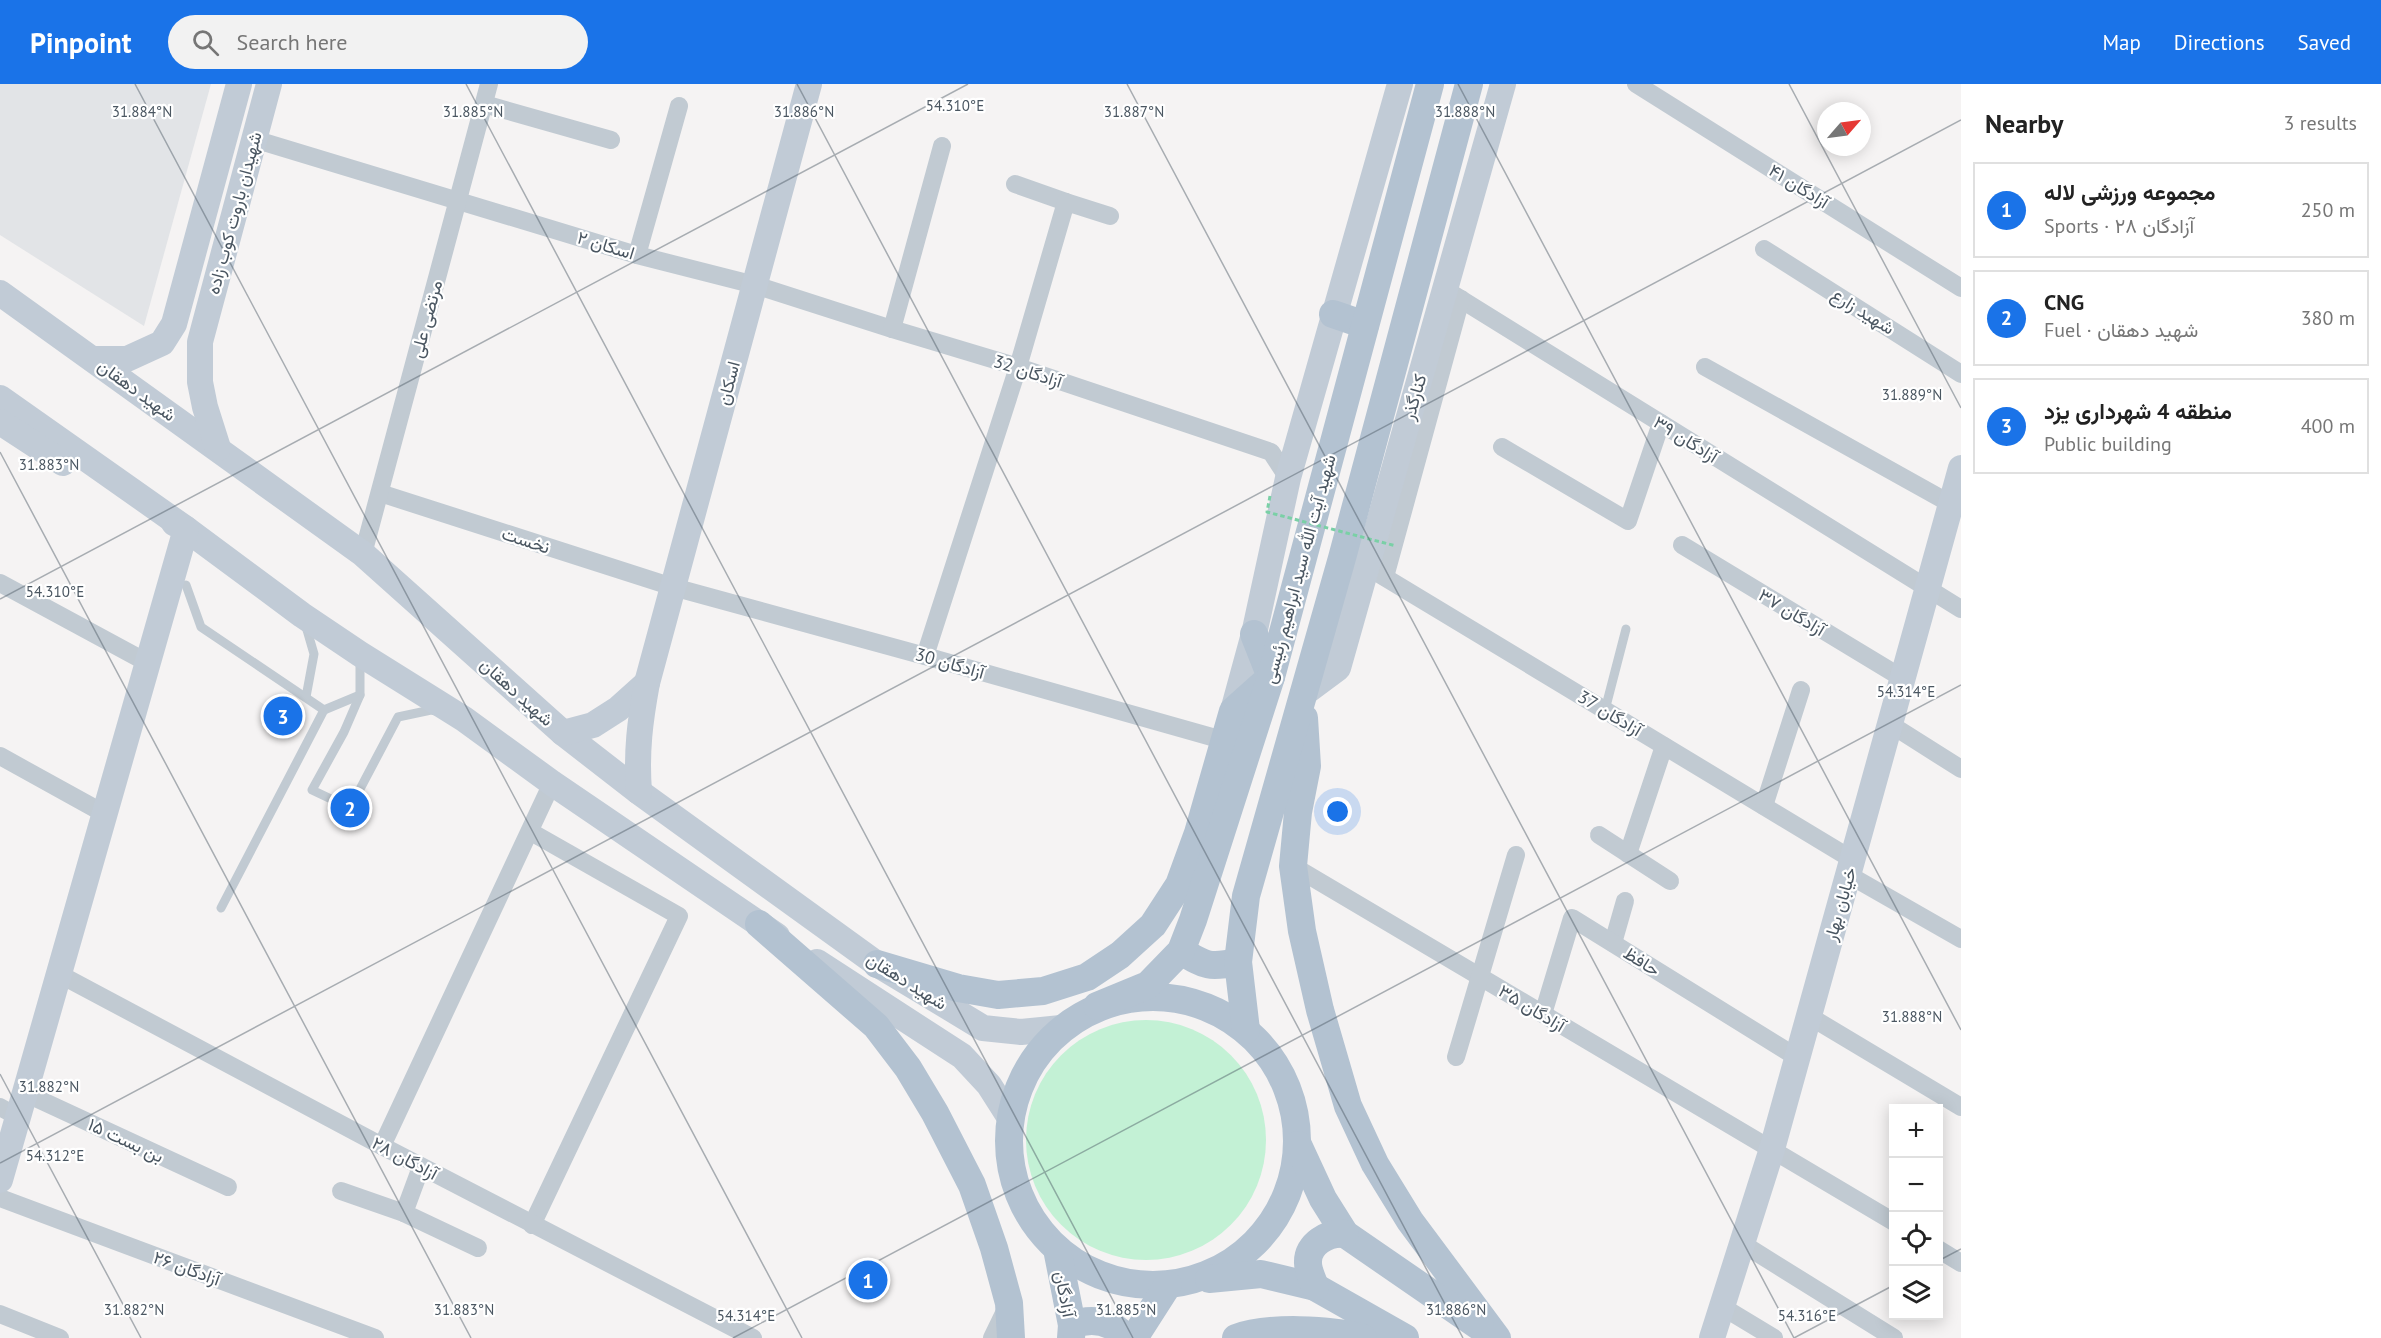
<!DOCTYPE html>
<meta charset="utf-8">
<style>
body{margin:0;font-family:"PT Sans",Vazirmatn,sans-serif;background:#f2f2f2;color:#222}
.controls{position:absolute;right:18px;bottom:18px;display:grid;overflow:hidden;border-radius:0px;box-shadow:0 3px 15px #0003}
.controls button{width:54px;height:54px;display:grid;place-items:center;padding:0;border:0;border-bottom:2px solid #e0e0e0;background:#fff;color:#222;font:30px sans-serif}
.compass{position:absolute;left:1817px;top:18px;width:54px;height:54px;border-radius:50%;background:#fff;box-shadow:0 3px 15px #0003;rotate:62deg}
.you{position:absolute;left:1338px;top:728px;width:21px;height:21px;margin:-15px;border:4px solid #fff;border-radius:50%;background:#1a73e8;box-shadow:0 0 0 9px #1a73e833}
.badge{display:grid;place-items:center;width:39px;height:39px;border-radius:50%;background:#1a73e8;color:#fff;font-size:20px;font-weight:700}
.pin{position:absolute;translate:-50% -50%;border:3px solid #fff;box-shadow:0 2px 6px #0006}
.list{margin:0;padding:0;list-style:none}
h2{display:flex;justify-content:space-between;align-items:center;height:78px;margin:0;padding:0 24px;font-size:26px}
h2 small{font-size:20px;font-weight:400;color:#767676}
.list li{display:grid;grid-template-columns:39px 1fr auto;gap:18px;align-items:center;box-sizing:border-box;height:96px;margin:0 12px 12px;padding:0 12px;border:2px solid #e0e0e0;border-radius:0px}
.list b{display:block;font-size:22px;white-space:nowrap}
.list p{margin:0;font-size:20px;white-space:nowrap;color:#767676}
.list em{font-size:20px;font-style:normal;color:#767676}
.icon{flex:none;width:33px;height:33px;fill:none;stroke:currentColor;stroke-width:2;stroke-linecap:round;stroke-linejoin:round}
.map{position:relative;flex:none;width:1961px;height:1254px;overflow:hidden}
header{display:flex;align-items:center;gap:36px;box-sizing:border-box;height:84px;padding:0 30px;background:#1a73e8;color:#fff}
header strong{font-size:28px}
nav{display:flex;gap:33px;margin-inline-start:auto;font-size:21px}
.search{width:420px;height:54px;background:#f2f2f2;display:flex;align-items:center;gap:15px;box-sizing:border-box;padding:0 21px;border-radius:33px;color:#767676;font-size:22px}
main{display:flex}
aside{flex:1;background:#fff}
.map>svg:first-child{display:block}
</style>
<header>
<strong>Pinpoint</strong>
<div class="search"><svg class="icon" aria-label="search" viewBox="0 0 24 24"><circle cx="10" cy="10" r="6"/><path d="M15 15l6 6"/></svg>Search here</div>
<nav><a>Map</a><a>Directions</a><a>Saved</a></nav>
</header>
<main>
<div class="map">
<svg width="1961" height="1254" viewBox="0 0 1961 1254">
<rect width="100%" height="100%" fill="#f5f3f3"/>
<path fill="#e2e4e7" d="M0,0H211L144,242L0,151Z"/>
<circle fill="#c3f1d5" cx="1146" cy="1056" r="120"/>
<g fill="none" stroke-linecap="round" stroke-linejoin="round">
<g stroke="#c1cad2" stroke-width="9">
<path d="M186,501L201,543L324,626L360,611"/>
<path d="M305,539L314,570L306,613"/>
<path d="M360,573V611L344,648L312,706L350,724L398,633L431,626L436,627"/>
<path d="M1605,626L1626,545"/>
<path d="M221,824L324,626"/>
</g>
<g stroke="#c1cad2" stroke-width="18">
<path d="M1636,0L1961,204"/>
<path d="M484,20L611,56"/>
<path d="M254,55L637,171L755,201L892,245L1018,283L1271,368L1288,394"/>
<path d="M1015,100L1066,118"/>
<path d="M1764,165L1961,290"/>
<path d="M637,171L679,22"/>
<path d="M1446,206L1961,525"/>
<path d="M892,245L942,62"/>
<path d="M1705,283L1951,420"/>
<path d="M1502,363L1628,437L1661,339"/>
<path d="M380,409L673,503L925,572L1226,657"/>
<path d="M1682,461L1902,594"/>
<path d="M363,470L489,0"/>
<path d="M1366,482L1853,776"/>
<path d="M1385,493L1461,215"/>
<path d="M0,499L148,579"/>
<path d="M925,572L1018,283L1066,118L1110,132"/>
<path d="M1890,640L1961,685"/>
<path d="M0,672L105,730"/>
<path d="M1764,722L1801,606"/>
<path d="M531,748L679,832L532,1141"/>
<path d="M1599,751L1670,797"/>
<path d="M1628,770L1664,662"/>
<path d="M1293,782L1894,1138"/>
<path d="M1849,791L1961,855"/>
<path d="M1613,859L1625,817"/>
<path d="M59,890L382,1062L753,1254"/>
<path d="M1543,930L1572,834L1798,974"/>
<path d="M1809,932L1961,1023"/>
<path d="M1456,973L1516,771"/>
<path d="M25,1009L228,1103"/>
<path d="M0,1023L18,1033"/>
<path d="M382,1062L552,699"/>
<path d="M421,1083L404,1129L478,1164"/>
<path d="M341,1107L404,1129"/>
<path d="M0,1114L375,1254"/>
<path d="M1743,1160L1894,1254"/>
<path d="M1938,1165L1961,1179"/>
<path d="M1721,1222L1774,1254"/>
<path d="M0,1230L60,1254"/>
<path d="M992,1254L1007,1223"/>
</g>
<g stroke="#c1cbd6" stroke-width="26">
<path d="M0,209L363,470L563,649L639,708L877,880L983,944L1021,948L1061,944"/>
<path d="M93,275H127L162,259L174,240L239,0"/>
<path d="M0,314L186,445L302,531L360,570L464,635L552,699L777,852"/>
<path d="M0,338L63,379"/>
<path d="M218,364L205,323L200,298V258L269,0"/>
<path d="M1303,610L1338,584L1503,0"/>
<path d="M1233,627L1254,550L1288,394L1400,0"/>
<path d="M563,649L593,641L618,625L647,599"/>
<path d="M639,708C636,668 640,637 647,599L809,0"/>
<path d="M817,878L962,972L989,1001L1010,1034"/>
<path d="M0,1096L186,445L174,439"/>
<path d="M1712,1254L1772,1065L1961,384"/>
</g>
<g stroke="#b3c2d1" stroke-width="28">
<path d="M1333,230L1365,241"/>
<path d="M1304,634L1307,682L1298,728L1293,782L1302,847L1320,926L1348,1022L1375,1080L1410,1137L1497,1254"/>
<path d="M759,840L876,942L908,984L935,1029L972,1101L994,1164L1009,1219L1011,1254"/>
<path d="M1181,867C1206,882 1209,884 1238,878"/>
<path d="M877,880L958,904L998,911L1043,907L1087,893L1120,871L1153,841L1179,801L1198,749L1233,627L1271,593L1254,550"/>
<circle cx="1153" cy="1057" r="144"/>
<path d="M1097,922L1148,901L1181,867L1193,836L1271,593L1430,0"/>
<path d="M1246,946L1238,878L1246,812L1342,474L1469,0"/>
<path d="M1298,1061L1323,1115L1345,1150L1480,1243"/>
<path d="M1057,1165L1072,1241L1071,1254"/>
<path d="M1209,1195L1261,1190L1315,1203L1405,1254"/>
<path d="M1315,1203C1313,1196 1308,1187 1308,1179C1307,1160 1328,1148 1345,1150"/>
<path d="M1072,1241C1092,1233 1112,1237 1126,1254"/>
<path d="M1134,1254L1168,1201"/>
<path d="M1236,1254C1266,1242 1332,1245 1363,1254"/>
</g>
<path stroke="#7ad0a6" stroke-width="3" stroke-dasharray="4.5 3" stroke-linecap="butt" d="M1270,412L1267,428L1396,462"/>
</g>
<path fill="none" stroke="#4a5661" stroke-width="1.5" stroke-opacity="0.45" d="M135,0L802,1254M466,0L1133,1254M797,0L1463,1254M1127,0L1794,1254M1458,0L1961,946M1789,0L1961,324M0,368L471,1254M0,515L968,0M0,990L141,1254M0,1079L1961,36M1938,1177L1961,1165M733,1254L1961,601M1794,1254L1894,1201"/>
<g text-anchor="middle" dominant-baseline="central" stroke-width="4.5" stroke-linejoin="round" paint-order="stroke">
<g font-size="18" fill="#4a5661" stroke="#fff">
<text transform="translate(1799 102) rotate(32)">آزادگان ۴۱</text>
<text transform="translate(234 129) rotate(-75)">شهیدان باروت کوب زاده</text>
<text transform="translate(606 161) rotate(17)">اسکان ۲</text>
<text transform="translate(1863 227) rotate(32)">شهید زارع</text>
<text transform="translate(426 235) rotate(-75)">مرتضی علی</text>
<text transform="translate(1028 287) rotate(18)">آزادگان 32</text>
<text transform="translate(728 299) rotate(-75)">اسکان</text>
<text transform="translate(137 306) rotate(36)">شهید دهقان</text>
<text transform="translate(1414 313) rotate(-74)">کنارگذر</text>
<text transform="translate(1686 355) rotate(32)">آزادگان ۳۹</text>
<text transform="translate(526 456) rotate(18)">نخست</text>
<text transform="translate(1299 485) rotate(-75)">شهید آیت الله سید ابراهیم رئیسی</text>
<text transform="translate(1792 528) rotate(31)">آزادگان ۳۷</text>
<text transform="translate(950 579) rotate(16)">آزادگان 30</text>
<text transform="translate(517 608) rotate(42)">شهید دهقان</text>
<text transform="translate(1610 629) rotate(31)">آزادگان 37</text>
<text transform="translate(1840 820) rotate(-74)">خیابان بهار</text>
<text transform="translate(1642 877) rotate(32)">حافظ</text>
<text transform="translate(907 897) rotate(32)">شهید دهقان</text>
<text transform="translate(1532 924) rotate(31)">آزادگان ۳۵</text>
<text transform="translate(126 1056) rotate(25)">بن بست ۱۵</text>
<text transform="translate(405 1074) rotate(28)">۲۸ آزادگان</text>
<text transform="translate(187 1184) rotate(20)">۲۶ آزادگان</text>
<text transform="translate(1065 1210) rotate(79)">آزادگان</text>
</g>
</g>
<g font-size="15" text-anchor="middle" fill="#4a5661" stroke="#fff" stroke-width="4.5" stroke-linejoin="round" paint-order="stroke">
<text x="955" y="27">54.310°E</text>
<text x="142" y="33">31.884°N</text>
<text x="473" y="33">31.885°N</text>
<text x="804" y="33">31.886°N</text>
<text x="1134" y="33">31.887°N</text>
<text x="1465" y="33">31.888°N</text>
<text x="1912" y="316">31.889°N</text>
<text x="49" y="386">31.883°N</text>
<text x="55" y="513">54.310°E</text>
<text x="1906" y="613">54.314°E</text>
<text x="1912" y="938">31.888°N</text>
<text x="49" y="1008">31.882°N</text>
<text x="55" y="1077">54.312°E</text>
<text x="134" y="1231">31.882°N</text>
<text x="464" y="1231">31.883°N</text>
<text x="1126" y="1231">31.885°N</text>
<text x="1456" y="1231">31.886°N</text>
<text x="746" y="1237">54.314°E</text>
<text x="1807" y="1237">54.316°E</text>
</g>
</svg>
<div class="controls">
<button>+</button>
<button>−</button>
<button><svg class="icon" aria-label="locate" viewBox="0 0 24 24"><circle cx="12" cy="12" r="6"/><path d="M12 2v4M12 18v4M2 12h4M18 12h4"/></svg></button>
<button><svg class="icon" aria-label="layers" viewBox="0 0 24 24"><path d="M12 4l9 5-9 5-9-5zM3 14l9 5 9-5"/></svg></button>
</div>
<svg class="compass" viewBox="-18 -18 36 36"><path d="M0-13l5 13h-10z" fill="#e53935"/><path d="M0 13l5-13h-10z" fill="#767676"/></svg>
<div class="you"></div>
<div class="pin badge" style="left:868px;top:1196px">1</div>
<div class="pin badge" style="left:350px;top:724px">2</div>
<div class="pin badge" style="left:283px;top:632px">3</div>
</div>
<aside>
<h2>Nearby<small>3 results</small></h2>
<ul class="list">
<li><span class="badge">1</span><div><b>مجموعه ورزشی لاله</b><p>Sports · ۲۸ آزادگان</p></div><em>250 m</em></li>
<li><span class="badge">2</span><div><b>CNG</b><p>Fuel · شهید دهقان</p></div><em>380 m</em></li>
<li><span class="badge">3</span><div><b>منطقه 4 شهرداری یزد</b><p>Public building</p></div><em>400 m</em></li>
</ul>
</aside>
</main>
